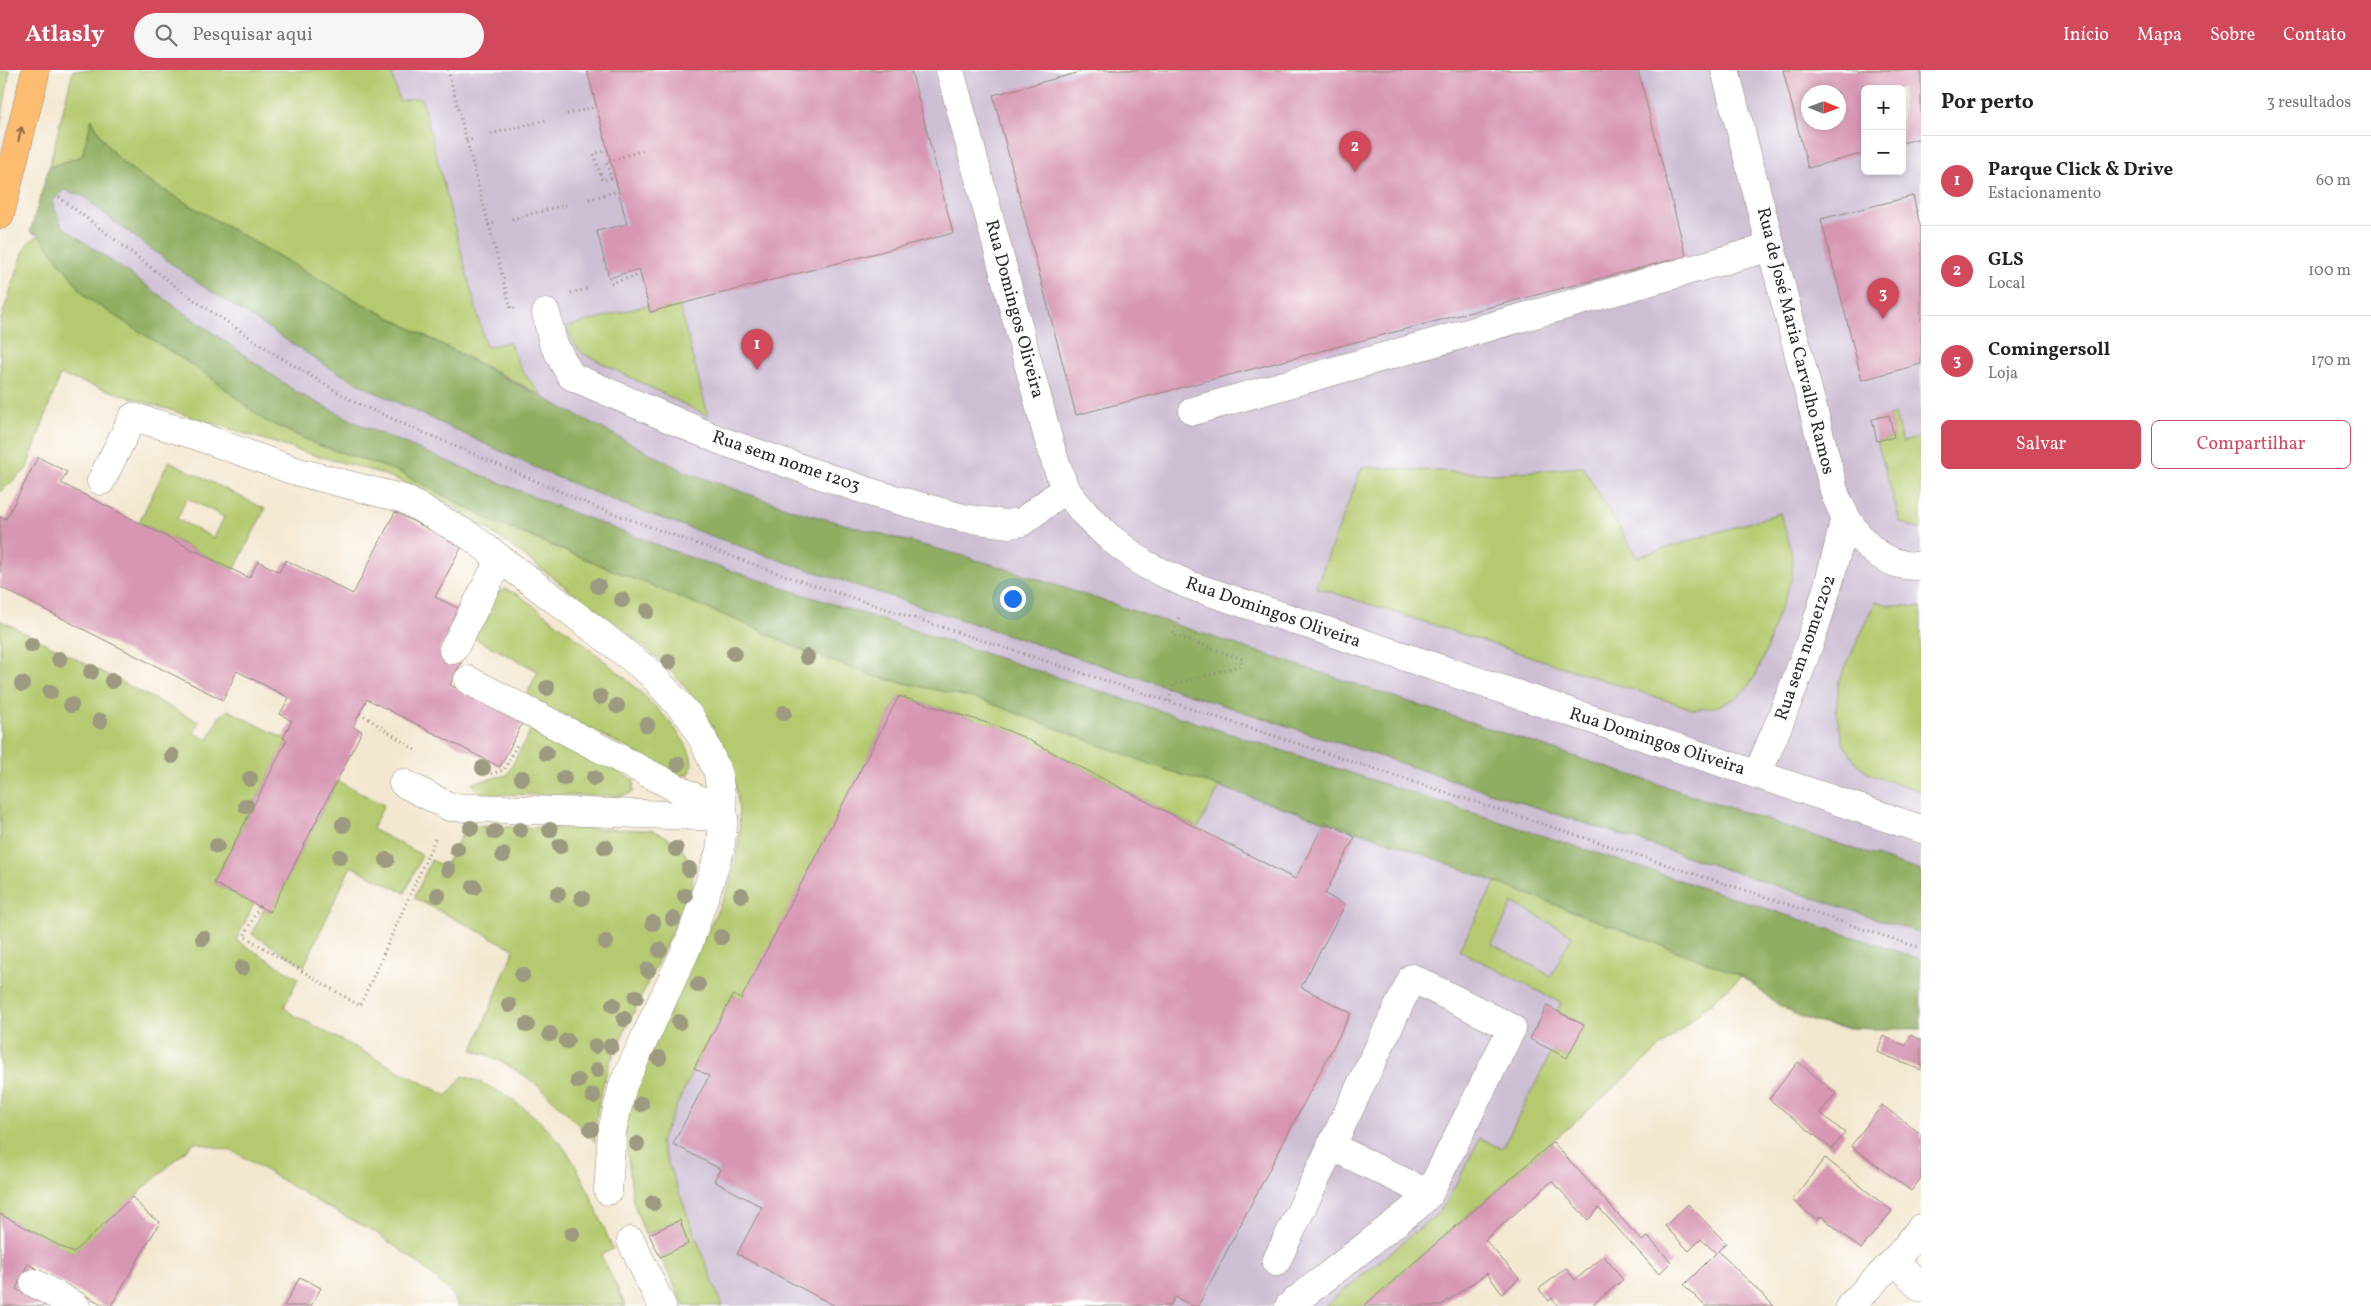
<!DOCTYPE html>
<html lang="pt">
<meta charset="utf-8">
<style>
body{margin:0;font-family:Vollkorn,serif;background:#f6f6f6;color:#222}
.controls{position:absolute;right:15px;top:15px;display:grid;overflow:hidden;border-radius:8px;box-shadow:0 2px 8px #0003}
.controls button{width:45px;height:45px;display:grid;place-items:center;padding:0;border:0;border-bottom:1px solid #e0e0e0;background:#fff;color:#222;font:25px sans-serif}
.compass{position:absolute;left:1801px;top:15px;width:45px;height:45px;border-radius:50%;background:#fff;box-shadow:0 2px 8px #0003;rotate:91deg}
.you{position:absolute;left:1012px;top:528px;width:18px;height:18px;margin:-12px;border:4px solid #fff;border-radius:50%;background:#1a73e8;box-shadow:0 0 0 8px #1a73e833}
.badge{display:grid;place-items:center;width:32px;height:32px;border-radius:50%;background:#d1495b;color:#fff;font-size:16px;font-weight:700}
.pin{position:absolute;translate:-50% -41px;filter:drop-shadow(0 1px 2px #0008)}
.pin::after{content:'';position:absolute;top:26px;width:18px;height:15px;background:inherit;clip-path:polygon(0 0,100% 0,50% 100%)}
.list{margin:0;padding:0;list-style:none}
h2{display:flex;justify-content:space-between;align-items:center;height:65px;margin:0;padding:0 20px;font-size:21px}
h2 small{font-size:16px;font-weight:400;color:#767676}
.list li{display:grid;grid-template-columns:32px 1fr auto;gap:15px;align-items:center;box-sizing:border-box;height:90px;padding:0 20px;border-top:1px solid #e0e0e0}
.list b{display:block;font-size:19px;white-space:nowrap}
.list p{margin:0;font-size:16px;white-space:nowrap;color:#767676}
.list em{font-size:16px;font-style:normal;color:#767676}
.actions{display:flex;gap:10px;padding:15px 20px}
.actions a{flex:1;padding:11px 0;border:1px solid #d1495b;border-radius:8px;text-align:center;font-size:18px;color:#d1495b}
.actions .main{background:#d1495b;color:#fff}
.icon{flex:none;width:28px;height:28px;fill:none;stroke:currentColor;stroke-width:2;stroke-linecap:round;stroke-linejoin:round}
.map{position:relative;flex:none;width:1921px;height:1236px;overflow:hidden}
header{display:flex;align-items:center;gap:30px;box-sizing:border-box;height:70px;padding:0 25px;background:#d1495b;color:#fff}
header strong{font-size:24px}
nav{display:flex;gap:28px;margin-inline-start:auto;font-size:18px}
.search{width:350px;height:45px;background:#f6f6f6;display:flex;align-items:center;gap:12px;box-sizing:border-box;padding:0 18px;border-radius:28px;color:#767676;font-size:19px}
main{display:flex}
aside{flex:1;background:#fff}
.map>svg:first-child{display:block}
</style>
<header>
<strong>Atlasly</strong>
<div class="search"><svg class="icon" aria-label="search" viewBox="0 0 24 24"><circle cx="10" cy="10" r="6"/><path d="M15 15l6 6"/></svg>Pesquisar aqui</div>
<nav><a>Início</a><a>Mapa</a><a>Sobre</a><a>Contato</a></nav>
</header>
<main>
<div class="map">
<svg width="1921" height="1236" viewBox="0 0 1921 1236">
<rect width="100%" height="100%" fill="#fff"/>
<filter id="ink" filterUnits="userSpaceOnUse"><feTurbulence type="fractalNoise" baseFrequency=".02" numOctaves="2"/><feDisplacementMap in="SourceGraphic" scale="10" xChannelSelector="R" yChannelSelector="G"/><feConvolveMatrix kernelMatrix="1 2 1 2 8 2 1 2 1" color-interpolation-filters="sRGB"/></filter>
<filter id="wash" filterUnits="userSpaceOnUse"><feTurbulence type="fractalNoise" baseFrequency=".0096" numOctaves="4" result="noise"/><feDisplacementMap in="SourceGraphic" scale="20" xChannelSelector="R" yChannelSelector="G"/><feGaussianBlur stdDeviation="1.12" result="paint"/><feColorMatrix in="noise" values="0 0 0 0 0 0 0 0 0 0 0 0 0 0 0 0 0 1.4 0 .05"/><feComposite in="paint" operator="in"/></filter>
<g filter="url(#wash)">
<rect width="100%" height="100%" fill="#f3e7cf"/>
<path fill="#ccbed3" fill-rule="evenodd" d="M105,0H1921V959H1843L1813,951L1785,939L1742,906L1364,1236H712L638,1050L873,606L794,577L758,559L655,518L264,350L209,306L87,228L39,165L30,162L49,97L82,86ZM1865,19H1902V101H1865ZM1808,22H1838V52H1808Z"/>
<g fill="#b5ca6f" stroke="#707a4d" fill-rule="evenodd">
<path d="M0,0H10L0,58Z"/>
<path d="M73,0H391L399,31L421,27L486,277L509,272L522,301L543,326L348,226L146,110C119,91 107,80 92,49L82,86L49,97Z"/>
<path d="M39,165L87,228L209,306L264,350L318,375L397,401L494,452L758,559L794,577L873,606L982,630L1161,698L1220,717L1198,758L1023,667L997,656L899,626L742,929L733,925L694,998L660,1072L722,1236H684L660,1187L688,1173L679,1150L645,1165L633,1131L626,1072V1052L635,1013L729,816C755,740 730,664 676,607C642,570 597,542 557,511C506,472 454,431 393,408C364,397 333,391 303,382C222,356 141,331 60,305L26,400L0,422V252L24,180L28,173Z"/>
<path d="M679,234L708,346L582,283L575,275L566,257L648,235L650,242Z"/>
<path d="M1895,344L1902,372L1921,367V460L1900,452L1877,371L1894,367L1889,345Z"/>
<path d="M169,391L265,439L234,500L139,452ZM187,428L224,447L214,468L177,449Z"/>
<path d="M1362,397L1495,404L1583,397L1637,487L1780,443C1784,457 1793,481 1793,495C1793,512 1783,531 1777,547C1761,595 1754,639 1693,639L1316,517Z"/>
<path d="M506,519L519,525C548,547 716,665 689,704L682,706L526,626L538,601L474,568L498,522Z"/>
<path d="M1876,531L1889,535L1921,537V721L1873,706L1856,693L1843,673L1836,643L1839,611Z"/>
<path d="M0,550L199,652L194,663L208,670L219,647L228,640L287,670L214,813L254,834L236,870L298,908L284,937L292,944L447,1026L463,1006C505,1019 547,1051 571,1088C588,1116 600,1149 613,1179L601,1185L626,1236H458L454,1226L421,1195L375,1162L318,1132L235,1082L195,1072L73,1183L0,1144Z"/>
<path d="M532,657L634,710L633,723L621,726L483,724L476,720L472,713L507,705Z"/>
<path d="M337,711L384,735L372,759L422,785L405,823L351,796L304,896L252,864L264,839L270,842Z"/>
<path d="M466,756L651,760C680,769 698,792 691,822L610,992C601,1018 595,1044 595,1072C555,1031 529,999 473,980L514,879L414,828L431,790L445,797Z"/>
<path d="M1496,811L1742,906L1364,1236H1325L1437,1144L1446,1133L1480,1068L1502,1079L1552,981L1567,988L1584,955L1557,941L1561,933L1459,880ZM1513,833L1572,865L1551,906L1492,874Z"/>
</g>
<path fill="#90ae62" stroke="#5e6c46" d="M92,49C107,80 118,91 146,110L348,226L686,402L803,443L967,487L1010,500L1921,801V863L791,494L630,437L549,404L371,320L328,297L198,213L116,153L83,126L64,120L52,132L62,156L298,323L365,357L566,440L686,486L1921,889V959C1875,958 1827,964 1785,939C1770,930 1756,917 1742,906L1396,774L1161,698L982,630L873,606L794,577L758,559L494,452L397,401L318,375L264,350L209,306L87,228L39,165L30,162L49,97L82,86Z"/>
<g id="blocks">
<g fill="#d796b2" fill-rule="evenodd">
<path d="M587,0H911L953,163L650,242L639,199L609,208L597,161L627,154Z"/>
<path d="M1088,0H1638L1686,186L1076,345L993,25Z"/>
<path d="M1783,0H1921V68L1902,73V19H1865V83L1808,98ZM1808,22H1838V52H1808Z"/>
<path d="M1913,126L1921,159V294L1862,310L1821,149Z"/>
<path d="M1889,345L1894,367L1877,371L1872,349Z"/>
<path d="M38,387L67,402L61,413L249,508L258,491L279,502L286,490L353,524L395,442L462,476L435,527L460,539L439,581L461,592L450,615L523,652L500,697L367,629L353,657L362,661L270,842L214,813L287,670L283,668L292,651L280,644L289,628L237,601L223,630L0,517V447L6,449Z"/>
<path d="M899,626L997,656L1023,667L1295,809L1325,752L1355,767L1325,824L1345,835L1301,917L1351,943L1198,1236H1193L1175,1227L1170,1236H835L737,1184L762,1137L714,1111L720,1099L673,1074L709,1006L694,998L733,925L741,929Z"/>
<path d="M1547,936L1584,955L1567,988L1530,969Z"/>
<path d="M1911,965L1921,970V1000L1877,982L1883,966L1906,976Z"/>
<path d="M1798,992L1836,1023L1820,1043L1845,1063L1832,1079L1769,1029Z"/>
<path d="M1882,1035L1921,1064V1108L1911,1121L1851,1076Z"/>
<path d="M1553,1072L1642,1171L1648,1167L1671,1192L1659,1204L1599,1138L1588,1150L1552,1111L1485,1170L1519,1208L1502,1224L1487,1203L1440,1236H1364Z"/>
<path d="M1825,1088L1892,1141L1861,1179L1821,1146L1817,1150L1792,1130Z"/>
<path d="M132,1127L149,1145L160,1152L111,1236H105L28,1194L16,1219L48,1236H0V1144L73,1183Z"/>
<path d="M1688,1134L1726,1173L1718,1181L1774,1236H1705L1684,1215L1716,1183L1701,1169L1689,1181L1665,1156Z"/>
<path d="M680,1150L688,1174L660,1187L649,1164Z"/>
<path d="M1604,1186L1623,1210L1591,1236H1558L1552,1228L1549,1231L1539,1219L1566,1198L1575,1210Z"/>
<path d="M300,1207L321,1218L311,1236H284Z"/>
</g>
</g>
</g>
<g filter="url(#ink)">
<use href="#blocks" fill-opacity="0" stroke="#8f897d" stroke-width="1"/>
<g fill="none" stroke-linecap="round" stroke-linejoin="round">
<defs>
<g id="minor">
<path d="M950,0L1051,379L1065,419L1085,444L1110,468L1146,495L1189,515L1921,759"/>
<path d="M1725,0L1835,424C1850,461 1876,498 1921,496"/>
<path d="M546,243L553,273L571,306L719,370L876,424L963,448L1007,454L1022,452L1065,419"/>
<path d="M1193,341L1771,177"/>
<path d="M101,411L133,347L192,364L295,401L404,429L470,466L602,565L650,603L691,648L705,674L718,703L724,747L720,781L689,873L623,1015L612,1061L608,1121"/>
<path d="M453,580L500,489"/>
<path d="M468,610L723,742"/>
<path d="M1757,705C1794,620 1826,538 1845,447"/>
<path d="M403,713L450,737L724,747"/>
<path d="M631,1171L662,1236"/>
<path d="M1895,1190L1921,1218"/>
<path d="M1276,1192L1412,908L1512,958L1429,1124L1331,1076"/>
<path d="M34,1213L76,1236"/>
<path d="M1289,1236L1417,1136L1429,1124"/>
<path d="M1850,1236L1895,1190L1921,1158"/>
</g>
<path id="highway" d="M0,145L36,0"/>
</defs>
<use href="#minor" stroke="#8f897d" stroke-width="29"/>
<use href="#highway" stroke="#8f897d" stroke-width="29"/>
<g stroke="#8f897d" stroke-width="3" stroke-dasharray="1 4" stroke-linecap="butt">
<path d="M448,0L511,239L515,238"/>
<path d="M567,44L596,37"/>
<path d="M491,64L546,50"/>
<path d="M466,71L473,69"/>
<path d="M608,80L594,84L602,110L611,108L606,92L644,80"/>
<path d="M59,127L191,228L275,284L356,333L598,438L789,507L1921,878"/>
<path d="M589,129L618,121"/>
<path d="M512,149L569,134"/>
<path d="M488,155L496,153"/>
<path d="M611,213L640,205"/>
<path d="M571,223L590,218"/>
<path d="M1169,631L1173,615L1240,596L1243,589L1173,565L1179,547"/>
<path d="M360,643L415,680"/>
<path d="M491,704L504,700L518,673"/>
<path d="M259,837L244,866L360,936L436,767"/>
</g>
<use href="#minor" stroke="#fff" stroke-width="28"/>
<use href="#highway" stroke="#febc71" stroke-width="28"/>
</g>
<g fill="#9c9a80">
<circle cx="598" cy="516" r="8"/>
<circle cx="622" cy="530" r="8"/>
<circle cx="647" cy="541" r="8"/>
<circle cx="31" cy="575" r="8"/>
<circle cx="734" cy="583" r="8"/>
<circle cx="807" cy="587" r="8"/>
<circle cx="59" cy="589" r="8"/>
<circle cx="669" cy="592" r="8"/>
<circle cx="91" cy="602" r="8"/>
<circle cx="112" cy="611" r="8"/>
<circle cx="22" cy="614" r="8"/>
<circle cx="547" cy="618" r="8"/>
<circle cx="50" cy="622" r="8"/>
<circle cx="600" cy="627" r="8"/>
<circle cx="71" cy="635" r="8"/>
<circle cx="617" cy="636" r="8"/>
<circle cx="784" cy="643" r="8"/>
<circle cx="100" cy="651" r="8"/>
<circle cx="647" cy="655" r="8"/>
<circle cx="546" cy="683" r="8"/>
<circle cx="172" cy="686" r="8"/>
<circle cx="678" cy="694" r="8"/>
<circle cx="483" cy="698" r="8"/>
<circle cx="522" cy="708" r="8"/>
<circle cx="564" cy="708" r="8"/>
<circle cx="594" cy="708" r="8"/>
<circle cx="250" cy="709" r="8"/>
<circle cx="246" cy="736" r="8"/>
<circle cx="343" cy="755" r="8"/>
<circle cx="471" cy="758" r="8"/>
<circle cx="520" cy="760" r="8"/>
<circle cx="550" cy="760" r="8"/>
<circle cx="495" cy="762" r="8"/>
<circle cx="217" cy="776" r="8"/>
<circle cx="560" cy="776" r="8"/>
<circle cx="605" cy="777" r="8"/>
<circle cx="457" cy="779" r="8"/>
<circle cx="676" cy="779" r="8"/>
<circle cx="503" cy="785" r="8"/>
<circle cx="340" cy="787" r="8"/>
<circle cx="387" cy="790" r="8"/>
<circle cx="448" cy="799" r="8"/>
<circle cx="689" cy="799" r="8"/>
<circle cx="474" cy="817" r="8"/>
<circle cx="558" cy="824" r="8"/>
<circle cx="438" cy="825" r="8"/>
<circle cx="741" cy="825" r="8"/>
<circle cx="685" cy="826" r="8"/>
<circle cx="582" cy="828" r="8"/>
<circle cx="673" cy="849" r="8"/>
<circle cx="653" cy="853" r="8"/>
<circle cx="721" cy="867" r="8"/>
<circle cx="203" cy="868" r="8"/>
<circle cx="606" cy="872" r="8"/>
<circle cx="660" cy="880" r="8"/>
<circle cx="242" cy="898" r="8"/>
<circle cx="648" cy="900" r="8"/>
<circle cx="522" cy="905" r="8"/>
<circle cx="698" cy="915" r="8"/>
<circle cx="636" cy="927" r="8"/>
<circle cx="509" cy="935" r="8"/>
<circle cx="613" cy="935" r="8"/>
<circle cx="624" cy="949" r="8"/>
<circle cx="679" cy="952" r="8"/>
<circle cx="527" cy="955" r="8"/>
<circle cx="550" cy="964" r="8"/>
<circle cx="567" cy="971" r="8"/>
<circle cx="595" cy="976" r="8"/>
<circle cx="611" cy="976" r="8"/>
<circle cx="659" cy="988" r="8"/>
<circle cx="597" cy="1000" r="8"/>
<circle cx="578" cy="1011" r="8"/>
<circle cx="593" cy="1026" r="8"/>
<circle cx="641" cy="1034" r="8"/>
<circle cx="591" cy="1059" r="8"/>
<circle cx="637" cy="1074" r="8"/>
<circle cx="653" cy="1133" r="8"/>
<circle cx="572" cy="1164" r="8"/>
</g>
<defs><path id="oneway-shaft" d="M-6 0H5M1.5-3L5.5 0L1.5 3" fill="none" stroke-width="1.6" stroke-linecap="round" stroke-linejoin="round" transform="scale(1.25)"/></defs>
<use stroke="#8a6c4a" href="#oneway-shaft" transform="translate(20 64) rotate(-77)"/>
</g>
<g text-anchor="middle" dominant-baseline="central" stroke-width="4.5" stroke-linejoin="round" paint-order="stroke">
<g font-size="18" fill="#2b2b2b" stroke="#fff">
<text transform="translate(1014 239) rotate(75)">Rua Domingos Oliveira</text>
<text transform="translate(1795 271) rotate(76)">Rua de José Maria Carvalho Ramos</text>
<text transform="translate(786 392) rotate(19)">Rua sem nome 1203</text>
<text transform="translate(1273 543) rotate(19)">Rua Domingos Oliveira</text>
<text transform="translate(1806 578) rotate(-71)">Rua sem nome1202</text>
<text transform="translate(1657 672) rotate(18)">Rua Domingos Oliveira</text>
</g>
</g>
</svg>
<div class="controls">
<button>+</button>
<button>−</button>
</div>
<svg class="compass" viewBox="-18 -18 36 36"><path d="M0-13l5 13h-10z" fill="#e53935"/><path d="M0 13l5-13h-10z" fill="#767676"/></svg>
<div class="you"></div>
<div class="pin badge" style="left:757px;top:300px">1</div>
<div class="pin badge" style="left:1355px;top:102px">2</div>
<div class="pin badge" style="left:1883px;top:249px">3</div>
</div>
<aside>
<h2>Por perto<small>3 resultados</small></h2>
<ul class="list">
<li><span class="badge">1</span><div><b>Parque Click &amp; Drive</b><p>Estacionamento</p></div><em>60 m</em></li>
<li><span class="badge">2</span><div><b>GLS</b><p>Local</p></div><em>100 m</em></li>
<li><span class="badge">3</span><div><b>Comingersoll</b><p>Loja</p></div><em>170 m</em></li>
</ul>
<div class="actions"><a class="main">Salvar</a><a>Compartilhar</a></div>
</aside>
</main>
